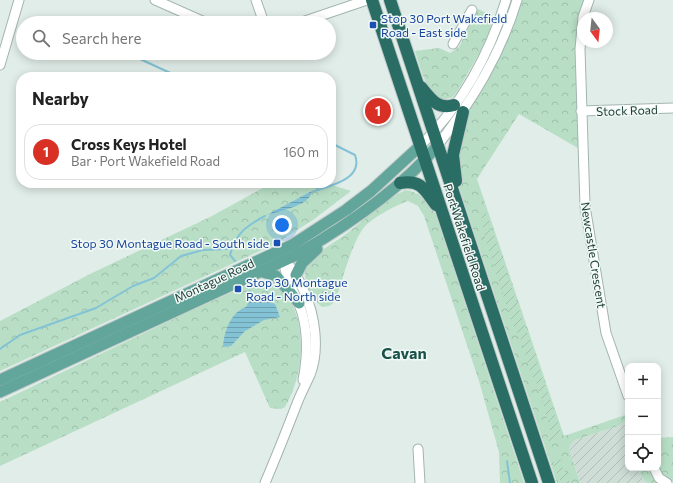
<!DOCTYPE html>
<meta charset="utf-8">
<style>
body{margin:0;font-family:Commissioner,sans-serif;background:#f2f2f2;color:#222}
.controls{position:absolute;right:12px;bottom:12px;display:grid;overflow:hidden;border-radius:8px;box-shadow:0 2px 10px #0003}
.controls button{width:36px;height:36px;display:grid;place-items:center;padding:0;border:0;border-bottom:1px solid #e0e0e0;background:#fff;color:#222;font:20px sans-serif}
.compass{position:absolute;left:577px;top:12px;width:36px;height:36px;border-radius:50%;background:#fff;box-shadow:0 2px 10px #0003;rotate:165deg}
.you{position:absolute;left:282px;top:225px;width:14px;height:14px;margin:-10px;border:3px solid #fff;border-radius:50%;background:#1a73e8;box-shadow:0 0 0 6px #1a73e833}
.badge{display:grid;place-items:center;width:26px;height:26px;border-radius:50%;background:#d93025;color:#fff;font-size:13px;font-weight:700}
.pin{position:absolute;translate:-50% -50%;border:2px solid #fff;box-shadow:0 1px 4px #0006}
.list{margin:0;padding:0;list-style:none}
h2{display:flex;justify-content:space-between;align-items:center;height:52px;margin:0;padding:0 16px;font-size:17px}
h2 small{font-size:13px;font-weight:400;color:#767676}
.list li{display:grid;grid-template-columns:26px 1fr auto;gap:12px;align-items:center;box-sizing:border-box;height:56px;margin:0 8px 8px;padding:0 8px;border:1px solid #e0e0e0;border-radius:16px}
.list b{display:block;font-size:15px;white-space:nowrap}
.list p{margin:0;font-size:13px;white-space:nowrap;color:#767676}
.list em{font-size:13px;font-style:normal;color:#767676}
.icon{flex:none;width:22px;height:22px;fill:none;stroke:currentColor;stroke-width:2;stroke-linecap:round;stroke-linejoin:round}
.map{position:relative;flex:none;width:673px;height:483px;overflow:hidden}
.search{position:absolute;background:#fff;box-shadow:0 2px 10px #0003;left:16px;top:16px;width:320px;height:44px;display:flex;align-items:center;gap:10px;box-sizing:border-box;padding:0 14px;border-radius:22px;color:#767676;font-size:15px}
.panel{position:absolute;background:#fff;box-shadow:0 2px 10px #0003;left:16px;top:72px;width:320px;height:116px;border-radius:16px}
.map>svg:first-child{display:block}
</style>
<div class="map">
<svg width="673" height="483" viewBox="0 0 673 483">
<defs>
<pattern id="industrial-furrows" width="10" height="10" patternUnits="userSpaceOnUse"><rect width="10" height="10" fill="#cfddd7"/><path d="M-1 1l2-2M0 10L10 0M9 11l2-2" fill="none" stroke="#b1bfb9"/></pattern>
<pattern id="forest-crowns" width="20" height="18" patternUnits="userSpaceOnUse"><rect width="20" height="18" fill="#b8dfc6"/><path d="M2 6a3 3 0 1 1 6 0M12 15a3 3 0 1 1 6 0" fill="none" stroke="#9ec0ab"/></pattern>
<pattern id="garden-furrows" width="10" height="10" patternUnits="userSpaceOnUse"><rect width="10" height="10" fill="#b8dfc6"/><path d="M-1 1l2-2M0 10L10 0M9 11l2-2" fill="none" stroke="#9ec0ab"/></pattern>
<pattern id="water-rules" width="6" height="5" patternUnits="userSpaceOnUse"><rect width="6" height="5" fill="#84c3d6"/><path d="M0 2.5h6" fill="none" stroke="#6ca0af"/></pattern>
</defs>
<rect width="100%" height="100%" fill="#e1ede8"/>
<path fill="url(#industrial-furrows)" d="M628,419V427L626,429L628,468H638L641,476L647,483H580L569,449L571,444L575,440L618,426Z"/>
<g fill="url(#forest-crowns)">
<path d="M517,0H589L583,17V151L519,114L477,179L564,436L628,414V419L618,426L575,440L571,444L569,449L580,483H557L456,178L463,112Z"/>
<path d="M478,9L486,13L492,27L487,40L457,92L453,97L443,100C425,91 421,69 415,51L439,48L450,53L459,47Z"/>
<path d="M272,183H325L351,191L313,220L275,244L0,371V321L92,273L210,217Z"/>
<path d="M405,190C421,192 427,202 436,215L524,483H500L499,452L479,381L424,216L418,206L408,201C396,205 369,219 362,230C349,251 343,279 335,302L329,306L322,307C312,299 303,282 305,269C308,256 336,242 346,234C366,219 382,202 405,190Z"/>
<path d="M270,279C310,305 307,370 285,407L281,409L270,408L245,352L0,466V402L188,312L252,283Z"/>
<path d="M673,437V481L665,478L661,483H647L641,476L638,468H658V438Z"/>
</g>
<g fill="url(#garden-furrows)">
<path d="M483,209L486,212L560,429L562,437L551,443L547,439L550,430L543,403L536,382L530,372L522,342L511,320L486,241L483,228L481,211Z"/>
<path d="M560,457L563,469L569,476V483H561L553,464L555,458Z"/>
</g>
<g fill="url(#water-rules)">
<path d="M310,192H312C307,208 278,210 265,216Z"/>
<path d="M252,295L275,304L280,317L264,320L245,331L231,346L223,347C224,331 231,312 246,307Z"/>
</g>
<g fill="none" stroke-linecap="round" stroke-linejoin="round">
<g stroke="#84c3d6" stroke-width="2">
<path d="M127,53L179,77"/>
<path d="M311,183L319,190"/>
<path d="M312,192C328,186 364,180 355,155L331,143"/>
<path d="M235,261L230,255C236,233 246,226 265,216"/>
<path d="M250,291L252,295"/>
<path d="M0,349L20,335L96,308L133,286L154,278L181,256L203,250L227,249L233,246"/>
<path d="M507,461L510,483"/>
</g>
<defs>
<g id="minor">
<path d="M155,0L207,23"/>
<path d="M256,0L264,23"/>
<path d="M589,0L583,17L580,49L585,206L606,333L628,396"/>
<path d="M299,23L367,0"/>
<path d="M453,44L472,10"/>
<path d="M0,65L19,0"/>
<path d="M581,111L673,108"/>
<path d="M438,145C473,99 500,56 517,0"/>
<path d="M420,146C461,107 490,53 506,0"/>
<path d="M284,261C285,277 293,289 299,304C309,329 308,354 303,380"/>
<path d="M418,449L420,483"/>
<path d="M654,468L659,478L667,483"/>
<path d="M265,483C276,457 286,432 296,406C300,395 305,386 310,375C320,350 315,315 304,291C299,280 294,269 284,261"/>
</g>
<g id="major">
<path d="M263,272L276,276L299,303"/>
<path d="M296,275L302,263L317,249"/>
<path d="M0,380L292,245L346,210L371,191L420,146"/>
<path d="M0,392L294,256C345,227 400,190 438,145"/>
</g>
<g id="highway">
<path d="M372,0L532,483"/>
<path d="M390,0L549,483"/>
<path d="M421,87C431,99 438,110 454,105"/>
<path d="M456,181L453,155L463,112"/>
<path d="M400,183C421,179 425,190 436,205"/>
</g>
</defs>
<use href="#minor" stroke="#a3b5b0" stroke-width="11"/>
<use href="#major" stroke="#c1c9c8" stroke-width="13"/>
<use href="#highway" stroke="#c1c9c8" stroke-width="14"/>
<use href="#minor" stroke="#fff" stroke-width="9"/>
<use href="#major" stroke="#62a59a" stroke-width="11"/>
<use href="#highway" stroke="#296d65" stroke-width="12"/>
</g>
<g fill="#1a4fb4" stroke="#f1f9f6" stroke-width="1.5">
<rect x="369" y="21" width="8" height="8" rx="2"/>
<rect x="273" y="239" width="8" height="8" rx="2"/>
<rect x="234" y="285" width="8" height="8" rx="2"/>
</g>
<g text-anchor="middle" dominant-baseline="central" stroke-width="3" stroke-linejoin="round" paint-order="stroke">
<g font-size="12" fill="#164399" stroke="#f1f9f6" text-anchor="start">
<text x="381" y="18">Stop 30 Port Wakefield<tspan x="381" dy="14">Road - East side</tspan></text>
<text x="269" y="243" text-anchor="end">Stop 30 Montague Road - South side</text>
<text x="246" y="282">Stop 30 Montague<tspan x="246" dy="14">Road - North side</tspan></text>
</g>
<g font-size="12" fill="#203f39" stroke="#f1f9f6">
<text transform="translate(627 110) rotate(-2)">Stock Road</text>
<text transform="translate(465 237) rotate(72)">Port Wakefield Road</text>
<text transform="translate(594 255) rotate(81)">Newcastle Crescent</text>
<text transform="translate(214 280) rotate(-25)">Montague Road</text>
</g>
<g font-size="16" font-weight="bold" fill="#1a5249" stroke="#f1f9f6">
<text x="404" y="352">Cavan</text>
</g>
</g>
</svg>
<div class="controls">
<button>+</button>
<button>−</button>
<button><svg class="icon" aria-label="locate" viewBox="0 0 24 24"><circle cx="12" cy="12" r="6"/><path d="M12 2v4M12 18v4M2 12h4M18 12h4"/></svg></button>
</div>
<svg class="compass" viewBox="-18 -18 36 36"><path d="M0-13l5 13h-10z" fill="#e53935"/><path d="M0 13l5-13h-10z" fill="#767676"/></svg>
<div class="you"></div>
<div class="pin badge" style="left:378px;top:111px">1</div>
<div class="search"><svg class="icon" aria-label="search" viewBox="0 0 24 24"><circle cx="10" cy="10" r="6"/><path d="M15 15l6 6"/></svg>Search here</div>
<section class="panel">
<h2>Nearby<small></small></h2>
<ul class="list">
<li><span class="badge">1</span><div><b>Cross Keys Hotel</b><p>Bar · Port Wakefield Road</p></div><em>160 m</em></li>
</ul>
</section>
</div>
